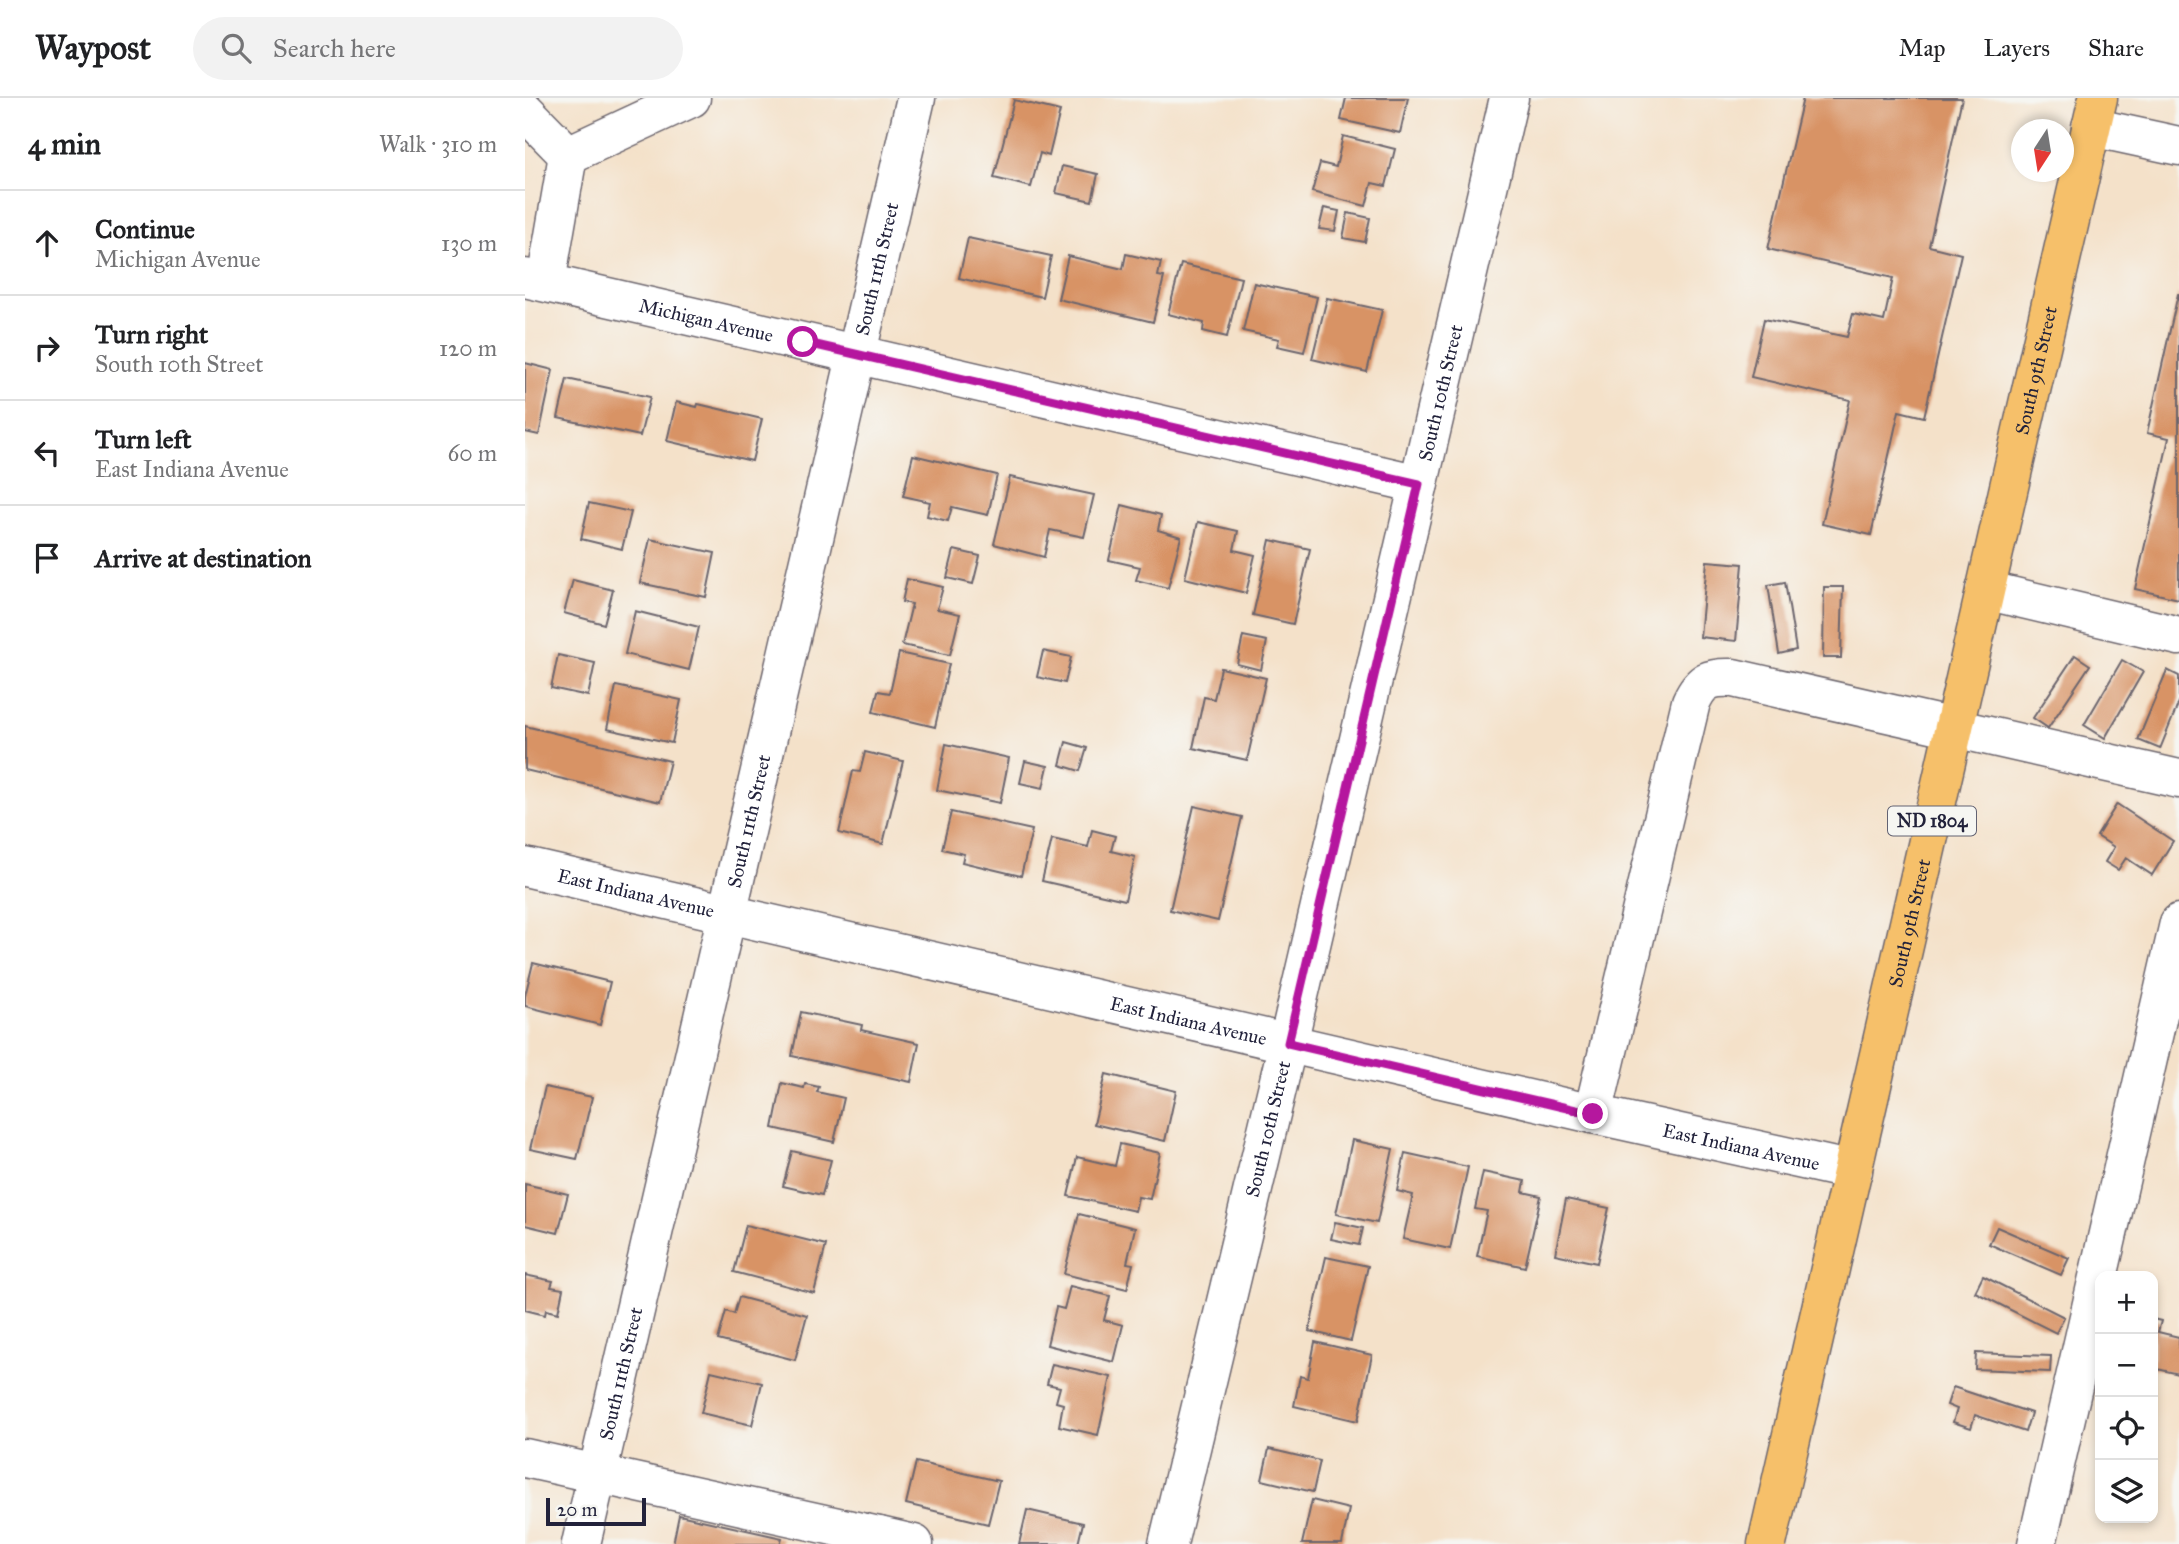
<!DOCTYPE html>
<meta charset="utf-8">
<style>
body{margin:0;font-family:"IM FELL Great Primer",serif;background:#f2f2f2;color:#202124}
.controls{position:absolute;right:21px;bottom:21px;display:grid;overflow:hidden;border-radius:14px;box-shadow:0 4px 10px #0003}
.controls button{width:63px;height:63px;display:grid;place-items:center;padding:0;border:0;border-bottom:2px solid #e0e0e0;background:#fff;color:#202124;font:35px sans-serif}
.compass{position:absolute;left:1486px;top:21px;width:63px;height:63px;border-radius:50%;background:#fff;box-shadow:0 4px 10px #0003;rotate:192deg}
.scale{position:absolute;left:21px;bottom:18px;width:100px;box-sizing:border-box;padding-left:7px;border:4px solid #22223b;border-top:0;font-size:19px;line-height:24px;white-space:nowrap;color:#22223b;-webkit-text-stroke:5px #f6f6f2;paint-order:stroke}
.stop{position:absolute;width:21px;height:21px;margin:-16px;border:5px solid #b5179e;border-radius:50%;background:#fff}
.stop.end{background:#b5179e;border-color:#fff;box-shadow:0 2px 7px #0008}
.list{margin:0;padding:0;list-style:none}
h2{display:flex;justify-content:space-between;align-items:center;height:91px;margin:0;padding:0 28px;font-size:30px}
h2 small{font-size:23px;font-weight:400;color:#757577}
.list li{display:grid;grid-template-columns:46px 1fr auto;gap:21px;align-items:center;box-sizing:border-box;height:105px;padding:0 28px;border-top:2px solid #e0e0e0}
.list b{display:block;font-size:26px;white-space:nowrap}
.list p{margin:0;font-size:23px;white-space:nowrap;color:#757577}
.list em{font-size:23px;font-style:normal;color:#757577}
.icon{flex:none;width:38px;height:38px;fill:none;stroke:currentColor;stroke-width:2;stroke-linecap:round;stroke-linejoin:round}
.map{position:relative;flex:none;width:1654px;height:1446px;overflow:hidden}
header{display:flex;align-items:center;gap:42px;box-sizing:border-box;height:98px;padding:0 35px;background:#fff;border-bottom:2px solid #e0e0e0}
header strong{font-size:33px}
nav{display:flex;gap:38px;margin-inline-start:auto;font-size:24px}
.search{width:490px;height:63px;background:#f2f2f2;display:flex;align-items:center;gap:18px;box-sizing:border-box;padding:0 24px;border-radius:38px;color:#757577;font-size:26px}
main{display:flex}
aside{flex:1;background:#fff}
.map>svg:first-child{display:block}
</style>
<header>
<strong>Waypost</strong>
<div class="search"><svg class="icon" aria-label="search" viewBox="0 0 24 24"><circle cx="10" cy="10" r="6"/><path d="M15 15l6 6"/></svg>Search here</div>
<nav><a>Map</a><a>Layers</a><a>Share</a></nav>
</header>
<main>
<aside>
<h2>4 min<small>Walk · 310 m</small></h2>
<ul class="list">
<li><svg class="icon" aria-label="ahead" viewBox="0 0 24 24"><path d="M12 20V5M6 11l6-6 6 6"/></svg><div><b>Continue</b><p>Michigan Avenue</p></div><em>130 m</em></li>
<li><svg class="icon" aria-label="right" viewBox="0 0 24 24"><path d="M7 20v-9h11M14 6l5 5-5 5"/></svg><div><b>Turn right</b><p>South 10th Street</p></div><em>120 m</em></li>
<li><svg class="icon" aria-label="left" viewBox="0 0 24 24"><path d="M17 20v-9H6M10 6l-5 5 5 5"/></svg><div><b>Turn left</b><p>East Indiana Avenue</p></div><em>60 m</em></li>
<li><svg class="icon" aria-label="arrive" viewBox="0 0 24 24"><path d="M6 21V4h12l-3 4 3 4H6"/></svg><div><b>Arrive at destination</b></div></li>
</ul>
</aside>
<div class="map">
<svg width="1654" height="1446" viewBox="0 0 1654 1446">
<rect width="100%" height="100%" fill="#f6f6f2"/>
<filter id="ink" filterUnits="userSpaceOnUse"><feTurbulence type="fractalNoise" baseFrequency=".0143" numOctaves="2"/><feDisplacementMap in="SourceGraphic" scale="14" xChannelSelector="R" yChannelSelector="G"/><feConvolveMatrix kernelMatrix="1 2 1 2 8 2 1 2 1" color-interpolation-filters="sRGB"/></filter>
<filter id="wash" filterUnits="userSpaceOnUse"><feTurbulence type="fractalNoise" baseFrequency=".00686" numOctaves="4" result="noise"/><feDisplacementMap in="SourceGraphic" scale="28" xChannelSelector="R" yChannelSelector="G"/><feGaussianBlur stdDeviation="1.57" result="paint"/><feColorMatrix in="noise" values="0 0 0 0 0 0 0 0 0 0 0 0 0 0 0 0 0 1.4 0 .05"/><feComposite in="paint" operator="in"/></filter>
<g filter="url(#wash)">
<rect width="100%" height="100%" fill="#f4e1c9"/>
<g id="blocks">
<g fill="#d89365">
<path d="M821,0H883L875,35L816,22Z"/>
<path d="M1278,0H1437L1404,148L1436,156L1399,319L1374,313L1346,437L1297,426L1325,302L1226,279L1239,221L1322,239L1328,216L1359,223L1368,180L1243,151Z"/>
<path d="M489,2L535,13L524,58L515,55L506,89L469,80Z"/>
<path d="M818,38L870,51L861,88L847,85L841,108L787,94L795,65L811,69Z"/>
<path d="M537,68L573,76L567,103L531,95Z"/>
<path d="M799,110L814,113L810,133L794,131Z"/>
<path d="M823,115L845,120L840,144L818,140Z"/>
<path d="M443,140L526,158L517,199L434,180Z"/>
<path d="M601,156L636,164L633,178L639,179L628,224L533,201L543,158L598,171Z"/>
<path d="M656,166L716,180L702,239L678,233L679,225L643,216Z"/>
<path d="M729,185L792,199L779,254L752,248L754,241L718,233Z"/>
<path d="M1653,196H1654V501L1610,491L1644,340L1622,335Z"/>
<path d="M802,200L857,212L842,274L787,261Z"/>
<path d="M0,265L28,272L14,337L0,334Z"/>
<path d="M42,281L125,299L115,338L33,320Z"/>
<path d="M151,304L172,309L173,306L237,321L227,363L142,343Z"/>
<path d="M388,357L472,377L463,417L427,409L423,423L402,418L405,404L378,398Z"/>
<path d="M485,379L569,397L559,439L525,432L519,459L469,446Z"/>
<path d="M64,405L106,414L97,451L56,441Z"/>
<path d="M597,407L636,417L633,432L656,439L643,490L611,482L615,469L584,462Z"/>
<path d="M673,424L713,433L709,452L730,457L721,495L660,480Z"/>
<path d="M125,441L190,455L181,499L115,485Z"/>
<path d="M745,442L785,451L768,526L728,517Z"/>
<path d="M429,452L455,458L448,486L422,480Z"/>
<path d="M1182,463L1218,466L1211,543L1175,539Z"/>
<path d="M382,481L418,489L412,511L435,516L425,557L377,547L387,506L377,504Z"/>
<path d="M48,482L88,492L79,526L39,515Z"/>
<path d="M1260,484L1271,552L1254,556L1243,487Z"/>
<path d="M1299,489H1318L1316,560H1298Z"/>
<path d="M110,513L174,529L164,572L100,556Z"/>
<path d="M718,538L742,543L736,572L712,566Z"/>
<path d="M518,553L546,559L540,585L512,579Z"/>
<path d="M374,555L424,566L410,629L348,614L353,593L365,595Z"/>
<path d="M33,557L70,565L63,598L26,590Z"/>
<path d="M1550,557L1565,567L1523,630L1508,620Z"/>
<path d="M1597,562L1618,574L1580,640L1559,627Z"/>
<path d="M696,570L741,580L722,662L668,650L679,599L689,601Z"/>
<path d="M1642,572L1654,578V604L1635,651L1613,642Z"/>
<path d="M91,588L156,602L147,645L82,631Z"/>
<path d="M0,628L145,663L135,704L0,672Z"/>
<path d="M541,644L562,650L555,673L535,667Z"/>
<path d="M421,646L484,660L475,705L412,692Z"/>
<path d="M340,654L378,663L358,746L314,735L328,673L335,674Z"/>
<path d="M500,663L523,668L518,690L495,685Z"/>
<path d="M1592,706L1648,743L1627,777L1601,760L1593,772L1580,764L1589,749L1572,738Z"/>
<path d="M669,708L717,719L693,823L645,812Z"/>
<path d="M426,714L507,732L496,778L437,764L439,756L417,751Z"/>
<path d="M567,732L590,738L586,753L610,759L600,802L517,783L527,741L563,749Z"/>
<path d="M8,865L85,884L75,927L0,908V898Z"/>
<path d="M276,914L337,927L336,932L394,945L386,984L267,958Z"/>
<path d="M581,976L651,993L640,1043L569,1026Z"/>
<path d="M257,985L279,990L280,986L294,989L292,994L319,1000L309,1044L248,1030Z"/>
<path d="M20,989L67,999L52,1061L5,1051Z"/>
<path d="M827,1042L868,1051L852,1125L811,1116Z"/>
<path d="M595,1046L635,1055L625,1101L613,1099L610,1113L543,1098L552,1059L590,1068Z"/>
<path d="M267,1053L306,1062L297,1097L258,1088Z"/>
<path d="M880,1055L943,1069L925,1151L878,1141L888,1097L872,1093Z"/>
<path d="M958,1074L1000,1083L998,1094L1016,1098L1000,1169L952,1158L962,1113L950,1111Z"/>
<path d="M0,1086L43,1096L33,1135L0,1127Z"/>
<path d="M1041,1101L1084,1110L1072,1165L1030,1156Z"/>
<path d="M554,1116L610,1130L602,1165L608,1166L602,1191L539,1176Z"/>
<path d="M810,1124L838,1130L834,1147L806,1141Z"/>
<path d="M221,1127L301,1147L289,1195L209,1174Z"/>
<path d="M1472,1129L1544,1160L1536,1177L1464,1146Z"/>
<path d="M801,1159L843,1168L826,1243L784,1233Z"/>
<path d="M0,1177L28,1183L26,1189L38,1191L33,1215L21,1212L20,1217L0,1212Z"/>
<path d="M1458,1178L1539,1219L1531,1235L1450,1194Z"/>
<path d="M545,1188L585,1198L579,1222L598,1227L589,1264L522,1247L531,1209L539,1211Z"/>
<path d="M214,1199L282,1217L270,1262L193,1242L201,1213L209,1216Z"/>
<path d="M1628,1221L1636,1223L1633,1234L1654,1239V1276L1628,1270Z"/>
<path d="M790,1244L847,1257L833,1323L769,1308L775,1278L783,1280Z"/>
<path d="M1451,1255L1526,1258L1525,1274L1450,1271Z"/>
<path d="M527,1266L586,1279L573,1337L534,1328L538,1306L531,1304L535,1289L522,1286Z"/>
<path d="M186,1273L237,1285L227,1327L176,1315Z"/>
<path d="M1428,1289L1506,1315L1500,1334L1450,1317L1446,1330L1428,1324L1432,1311L1422,1307Z"/>
<path d="M744,1351L795,1363L788,1394L737,1382Z"/>
<path d="M391,1364L474,1383L463,1426L381,1406Z"/>
<path d="M787,1402L824,1411L817,1446H777Z"/>
<path d="M502,1412L558,1425L553,1446H494Z"/>
<path d="M154,1417L257,1440L255,1446H148Z"/>
</g>
</g>
</g>
<g filter="url(#ink)">
<use href="#blocks" fill-opacity="0" stroke="#6c656d" stroke-width="2"/>
<g fill="none" stroke-linecap="round" stroke-linejoin="round">
<defs>
<g id="minor">
<path d="M0,13L43,57"/>
<path d="M1566,29L1654,48"/>
<path d="M43,57L166,0"/>
<path id="s1" d="M0,180L894,386"/>
<path d="M21,184L43,57"/>
<path d="M1460,492L1654,538"/>
<path id="s2" d="M0,769L1068,1016L1328,1073"/>
<path d="M1068,1016L1166,604C1176,582 1185,579 1208,580L1654,681"/>
<path d="M0,1360L354,1438L352,1446"/>
<path d="M354,1438L389,1446"/>
<path id="s3" d="M56,1446L391,0"/>
<path id="s4" d="M643,1446L763,945L984,0"/>
<path d="M1512,1446L1654,825"/>
</g>
<g id="major">
<path id="s5" d="M1242,1446L1573,0"/>
</g>
</defs>
<use href="#minor" stroke="#6c656d" stroke-width="41"/>
<use href="#major" stroke="#6c656d" stroke-width="41"/>
<use href="#minor" stroke="#fff" stroke-width="38"/>
<use href="#major" stroke="#f6c06b" stroke-width="38"/>
</g>
</g>
<g fill="none" stroke-linecap="round" stroke-linejoin="round" filter="url(#ink)">
<path stroke="#b5179e" stroke-width="9" d="M278,244L894,386L763,945L1068,1016"/>
</g>
<g text-anchor="middle" dominant-baseline="central" stroke-width="5" stroke-linejoin="round" paint-order="stroke">
<rect fill="#f6f6f2" stroke="#626272" stroke-width="2" x="1363" y="708.5" width="88" height="29" rx="5"/>
<g font-size="18" font-weight="bold" fill="#22223b">
<text x="1407" y="723">ND 1804</text>
</g>
<g font-size="19" fill="#22223b" stroke="#f6f6f2">
<text stroke="none"><textPath href="#s3" startOffset="1309">South 11th Street</textPath></text>
<text stroke="none"><textPath href="#s1" startOffset="186">Michigan Avenue</textPath></text>
<text stroke="none"><textPath href="#s5" startOffset="1204">South 9th Street</textPath></text>
<text stroke="none"><textPath href="#s4" startOffset="1183">South 10th Street</textPath></text>
<text stroke="none"><textPath href="#s3" startOffset="742">South 11th Street</textPath></text>
<text stroke="none"><textPath href="#s2" startOffset="114">East Indiana Avenue</textPath></text>
<text stroke="none"><textPath href="#s5" startOffset="637">South 9th Street</textPath></text>
<text stroke="none"><textPath href="#s2" startOffset="681">East Indiana Avenue</textPath></text>
<text stroke="none"><textPath href="#s4" startOffset="427">South 10th Street</textPath></text>
<text stroke="none"><textPath href="#s2" startOffset="1248">East Indiana Avenue</textPath></text>
<text stroke="none"><textPath href="#s3" startOffset="175">South 11th Street</textPath></text>
</g>
</g>
</svg>
<div class="controls">
<button>+</button>
<button>−</button>
<button><svg class="icon" aria-label="locate" viewBox="0 0 24 24"><circle cx="12" cy="12" r="6"/><path d="M12 2v4M12 18v4M2 12h4M18 12h4"/></svg></button>
<button><svg class="icon" aria-label="layers" viewBox="0 0 24 24"><path d="M12 4l9 5-9 5-9-5zM3 14l9 5 9-5"/></svg></button>
</div>
<svg class="compass" viewBox="-18 -18 36 36"><path d="M0-13l5 13h-10z" fill="#e53935"/><path d="M0 13l5-13h-10z" fill="#757577"/></svg>
<div class="scale">20 m</div>
<div class="stop" style="left:278px;top:244px"></div>
<div class="stop end" style="left:1068px;top:1016px"></div>
</div>
</main>
